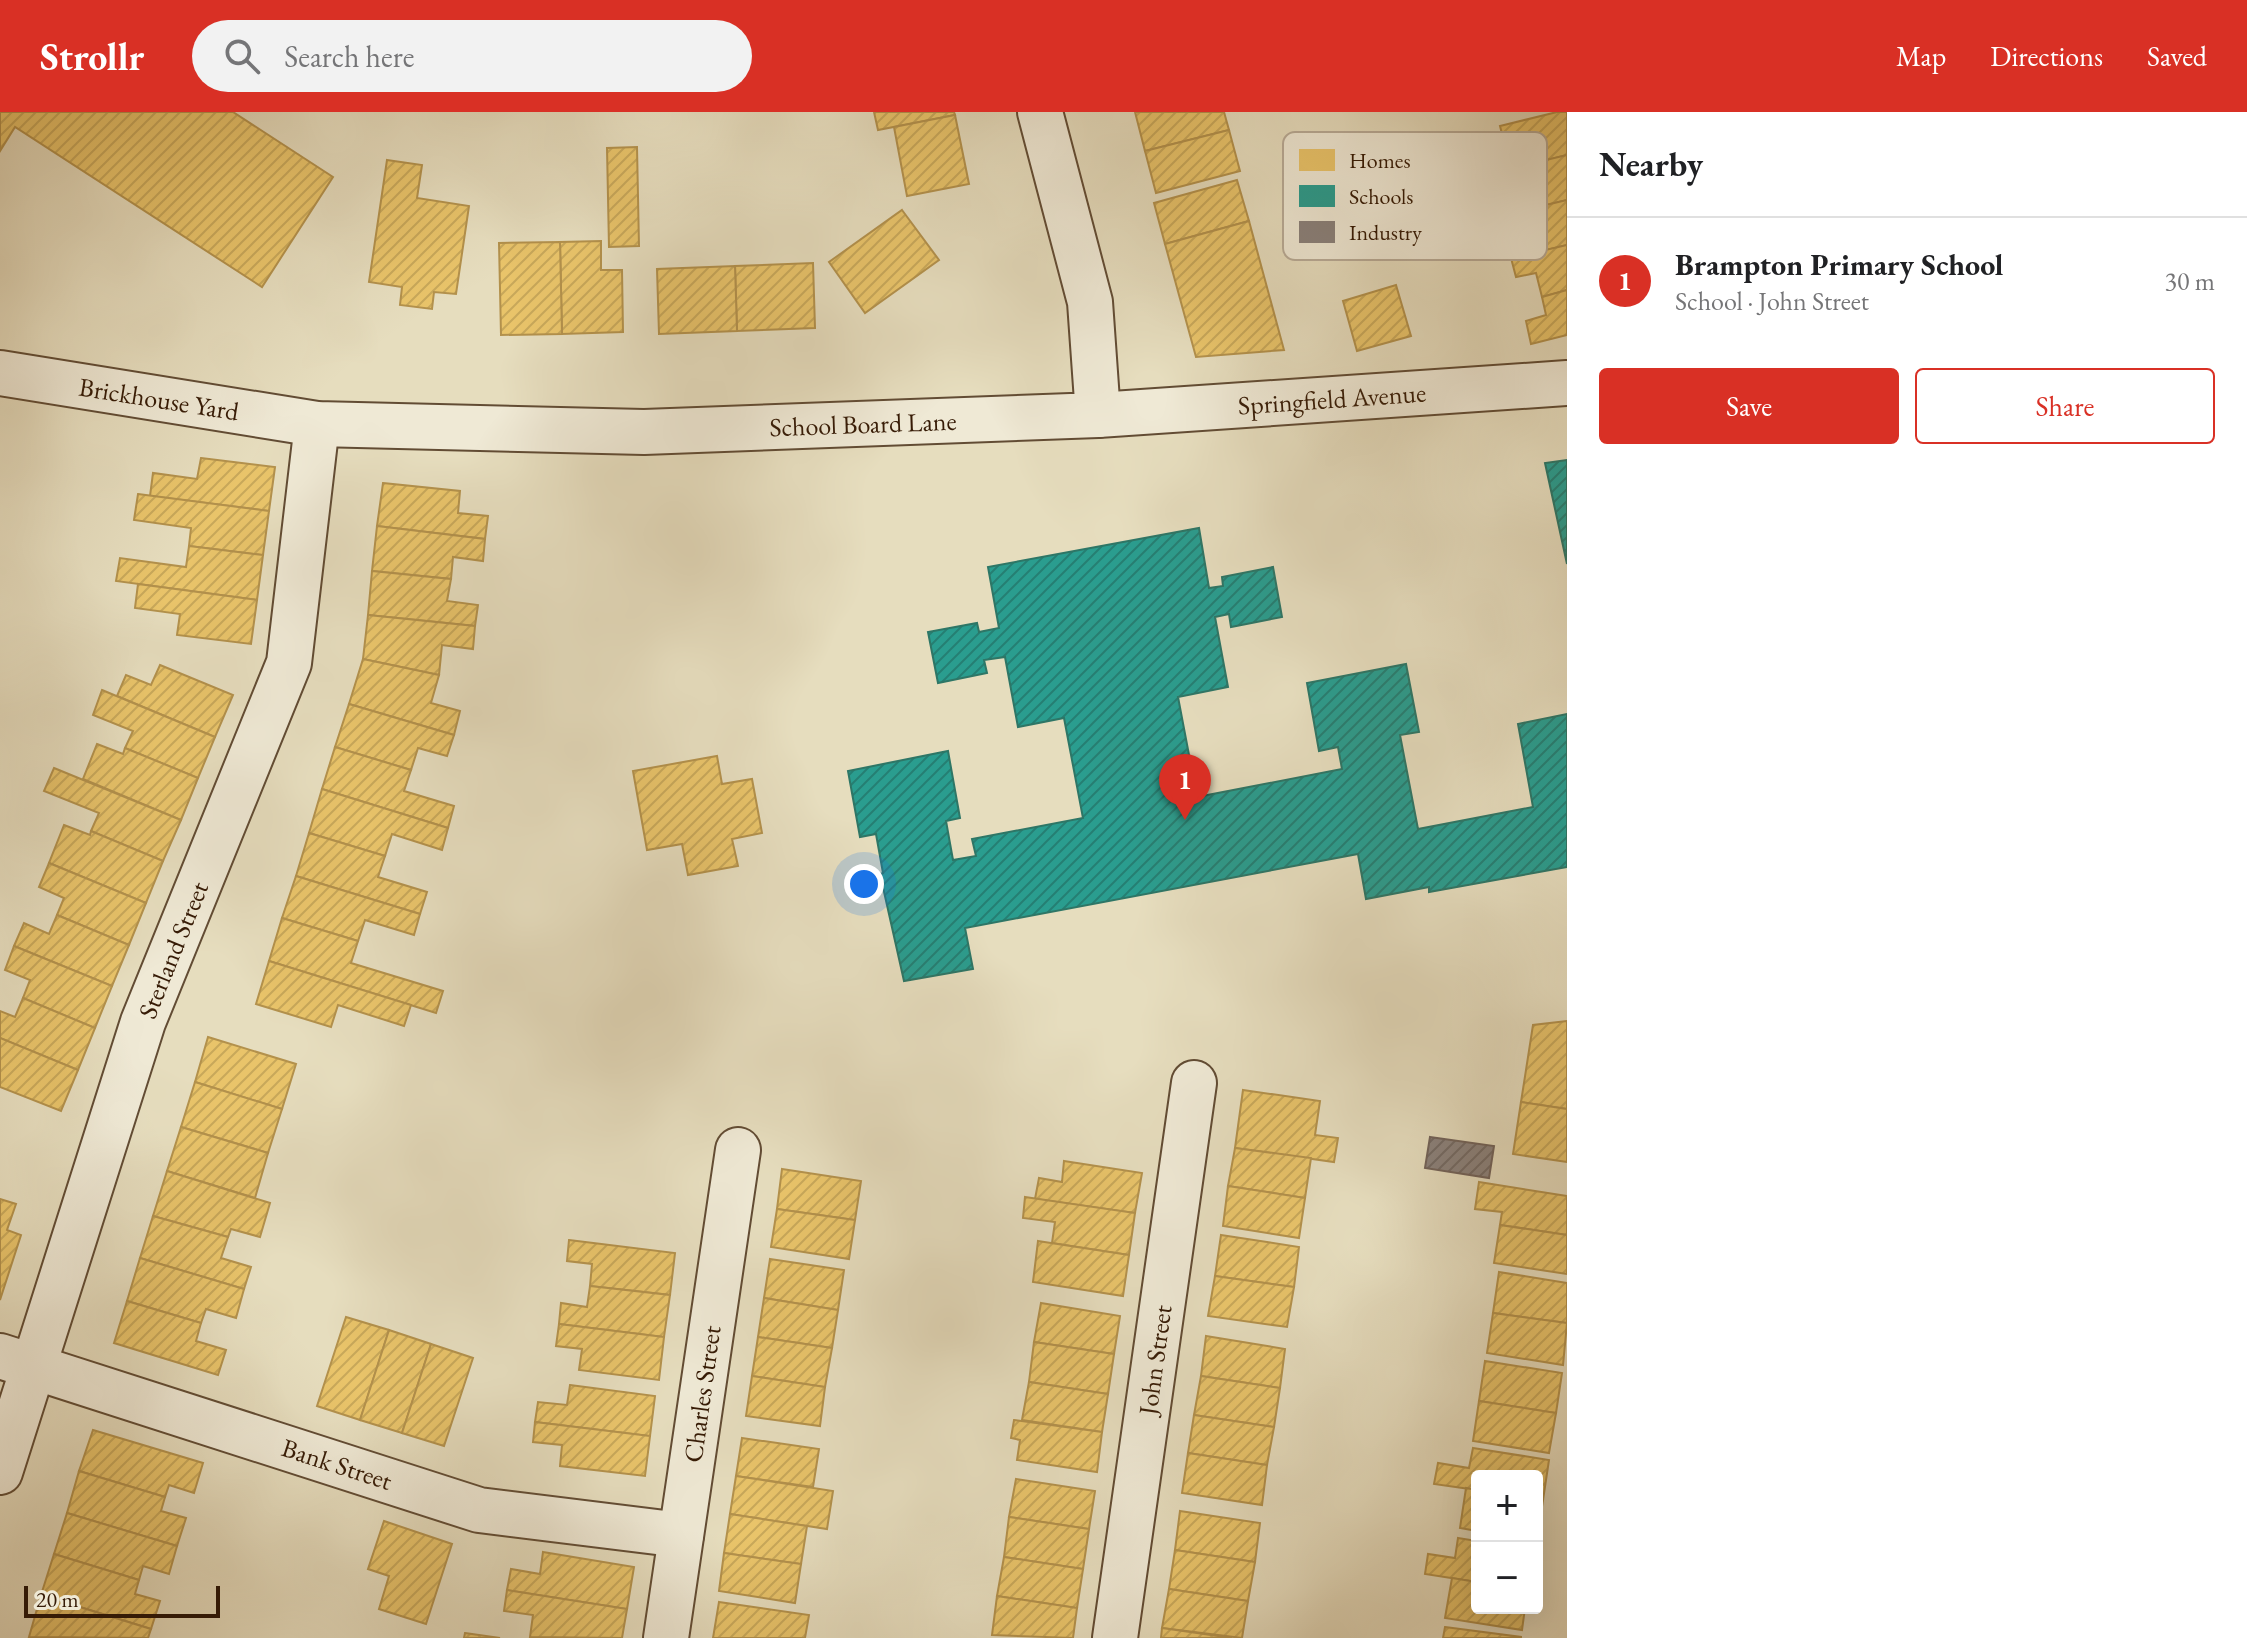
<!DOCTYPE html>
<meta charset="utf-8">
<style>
body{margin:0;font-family:"EB Garamond",serif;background:#f2f2f2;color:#202124}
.controls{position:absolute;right:24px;bottom:24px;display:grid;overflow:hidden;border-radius:8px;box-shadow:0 8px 32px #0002}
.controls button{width:72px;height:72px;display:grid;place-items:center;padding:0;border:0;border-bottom:2px solid #e0e0e0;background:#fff;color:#202124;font:40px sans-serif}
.scale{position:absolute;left:24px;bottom:20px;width:196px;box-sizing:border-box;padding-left:8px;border:4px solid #361b06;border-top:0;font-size:22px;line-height:28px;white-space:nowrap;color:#361b06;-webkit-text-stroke:6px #efe9d5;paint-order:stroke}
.you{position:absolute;left:864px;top:772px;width:28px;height:28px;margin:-20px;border:6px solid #fff;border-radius:50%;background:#1a73e8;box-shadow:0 0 0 12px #1a73e833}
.badge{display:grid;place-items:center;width:52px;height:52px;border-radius:50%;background:#d93025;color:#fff;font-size:26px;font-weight:700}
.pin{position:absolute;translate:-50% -66px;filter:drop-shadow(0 2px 4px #0008)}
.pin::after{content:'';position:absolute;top:42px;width:28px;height:24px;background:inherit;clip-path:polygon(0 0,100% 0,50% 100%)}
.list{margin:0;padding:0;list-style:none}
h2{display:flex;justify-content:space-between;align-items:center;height:104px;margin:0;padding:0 32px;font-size:34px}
h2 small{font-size:26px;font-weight:400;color:#757577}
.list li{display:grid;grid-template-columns:52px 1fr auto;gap:24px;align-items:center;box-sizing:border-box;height:128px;padding:0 32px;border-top:2px solid #e0e0e0}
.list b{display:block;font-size:30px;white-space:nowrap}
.list p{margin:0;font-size:26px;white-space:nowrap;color:#757577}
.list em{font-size:26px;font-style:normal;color:#757577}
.actions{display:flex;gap:16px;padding:24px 32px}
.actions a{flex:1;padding:18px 0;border:2px solid #d93025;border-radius:8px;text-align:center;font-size:28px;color:#d93025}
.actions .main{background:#d93025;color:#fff}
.icon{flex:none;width:44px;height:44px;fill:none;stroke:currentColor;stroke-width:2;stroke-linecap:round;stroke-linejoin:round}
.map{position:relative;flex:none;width:1567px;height:1526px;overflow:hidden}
header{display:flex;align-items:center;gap:48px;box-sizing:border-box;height:112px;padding:0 40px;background:#d93025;color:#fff}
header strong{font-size:38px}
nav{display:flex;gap:44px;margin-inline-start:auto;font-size:28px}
.search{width:560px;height:72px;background:#f2f2f2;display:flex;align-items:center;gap:20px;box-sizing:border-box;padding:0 28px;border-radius:44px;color:#757577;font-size:30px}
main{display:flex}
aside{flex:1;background:#fff}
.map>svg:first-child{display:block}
</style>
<header>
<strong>Strollr</strong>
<div class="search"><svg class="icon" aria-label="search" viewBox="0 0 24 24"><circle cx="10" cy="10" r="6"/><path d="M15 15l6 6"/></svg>Search here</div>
<nav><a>Map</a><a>Directions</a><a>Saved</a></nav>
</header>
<main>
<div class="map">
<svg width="1567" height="1526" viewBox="0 0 1567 1526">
<defs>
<pattern id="homes-hatch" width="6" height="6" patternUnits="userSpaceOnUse" patternTransform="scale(2)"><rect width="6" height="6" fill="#e9c46a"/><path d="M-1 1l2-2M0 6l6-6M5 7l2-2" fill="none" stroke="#c8a85a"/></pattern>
<pattern id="schools-hatch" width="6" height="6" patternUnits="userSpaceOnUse" patternTransform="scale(2)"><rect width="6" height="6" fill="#2a9d8f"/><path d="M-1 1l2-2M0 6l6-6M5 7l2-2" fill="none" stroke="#257f73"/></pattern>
<pattern id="industry-hatch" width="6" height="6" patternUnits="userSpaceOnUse" patternTransform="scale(2)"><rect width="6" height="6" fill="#8a817c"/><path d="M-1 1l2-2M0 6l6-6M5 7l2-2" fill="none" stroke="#726964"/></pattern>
</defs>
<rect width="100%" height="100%" fill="#e6ddbe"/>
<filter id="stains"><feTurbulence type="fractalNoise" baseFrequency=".0025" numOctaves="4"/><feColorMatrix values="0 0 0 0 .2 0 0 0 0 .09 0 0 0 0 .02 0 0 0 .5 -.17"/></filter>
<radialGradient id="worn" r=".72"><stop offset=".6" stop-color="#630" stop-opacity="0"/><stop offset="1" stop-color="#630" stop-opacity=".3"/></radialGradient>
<g fill="url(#homes-hatch)" stroke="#b3914c" stroke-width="2">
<path d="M0,0H233L333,65L262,175L15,15L0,39Z"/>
<path d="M874,0H954L955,3L878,18Z"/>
<path d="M1135,0H1224L1229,18L1145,39Z"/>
<path d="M1557,0H1567V43L1511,57L1500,14Z"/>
<path d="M955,3L969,72L907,84L894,15Z"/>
<path d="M1229,18L1240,59L1156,81L1145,39Z"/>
<path d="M637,35L639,134L609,135L607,36Z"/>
<path d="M1567,43V88L1522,99L1515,74L1492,79L1488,62Z"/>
<path d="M387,48L422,53L417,86L469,94L456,182L434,180L432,197L400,193L402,175L369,170Z"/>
<path d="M1237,68L1249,109L1165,132L1154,91Z"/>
<path d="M1567,88V133L1509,147L1499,104Z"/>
<path d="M902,98L939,148L865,201L829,150Z"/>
<path d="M1249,109L1284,238L1196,245L1165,132Z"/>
<path d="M601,129V158H622L623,220L562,222L560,130Z"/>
<path d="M560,130L562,222L501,223L499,131Z"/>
<path d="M1567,133V178L1542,185L1536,161L1516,165L1511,146Z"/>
<path d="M813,151L815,216L737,219L735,154Z"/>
<path d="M735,154L737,219L659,222L657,157Z"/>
<path d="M1396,173L1411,224L1357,239L1343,189Z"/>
<path d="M1567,178V223L1531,232L1526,209L1546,203L1542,185Z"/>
<path d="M201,346L275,355L269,399L150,384L153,361L197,367Z"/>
<path d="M383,371L460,379L458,401L488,404L485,427L377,414Z"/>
<path d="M138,382L269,399L263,443L189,434L191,416L134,408Z"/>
<path d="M377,414L485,427L483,449L453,445L451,467L372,459Z"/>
<path d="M189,434L263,443L257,488L116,469L120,446L186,455Z"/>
<path d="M372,459L451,467L447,489L478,493L475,514L368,503Z"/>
<path d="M138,472L257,488L251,532L177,523L180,502L135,496Z"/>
<path d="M368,503L475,514L473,537L442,533L439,563L363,547Z"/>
<path d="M363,547L439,563L431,591L460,599L454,623L349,592Z"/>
<path d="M160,553L233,583L215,625L117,584L126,563L151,573Z"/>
<path d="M102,578L215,625L198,666L125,636L133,619L93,603Z"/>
<path d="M349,592L454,623L447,644L418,636L411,658L335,635Z"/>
<path d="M97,632L123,642L125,636L198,666L181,708L83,667Z"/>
<path d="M335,635L411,658L404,679L454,694L448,716L322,677Z"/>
<path d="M717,644L722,672L752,667L762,721L732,727L738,754L688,763L682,732L647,738L633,659Z"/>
<path d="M54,656L181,708L163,749L91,719L99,701L44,679Z"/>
<path d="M322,677L448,716L442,738L392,722L385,744L309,721Z"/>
<path d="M64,713L90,723L91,719L163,749L146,791L49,751Z"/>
<path d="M309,721L385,744L378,765L427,780L420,802L296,764Z"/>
<path d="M49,751L146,791L129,833L57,803L64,786L39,775Z"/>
<path d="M296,764L420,802L414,823L365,808L358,829L282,806Z"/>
<path d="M57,803L129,833L112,874L14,834L24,811L49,822Z"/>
<path d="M282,806L358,829L351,851L443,879L436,901L269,849Z"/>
<path d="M14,834L112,874L95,916L23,886L30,868L5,858Z"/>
<path d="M269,849L411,893L404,914L338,893L331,915L256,892Z"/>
<path d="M23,886L95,916L78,958L0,926V899L15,905Z"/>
<path d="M1567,909V997L1521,990L1533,913Z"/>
<path d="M208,925L296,952L282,997L195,970Z"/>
<path d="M0,926L78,958L61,999L0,975Z"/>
<path d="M195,970L282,997L268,1041L181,1015Z"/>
<path d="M1243,978L1320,989L1315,1023L1338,1026L1334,1050L1235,1036Z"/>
<path d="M1521,990L1567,997V1050L1513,1042Z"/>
<path d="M181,1015L268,1041L255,1086L167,1059Z"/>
<path d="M1235,1036L1311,1046L1305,1086L1228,1074Z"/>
<path d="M1064,1049L1142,1061L1135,1101L1035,1087L1039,1066L1062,1070Z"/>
<path d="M782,1057L861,1069L855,1108L777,1097Z"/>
<path d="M167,1059L270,1091L260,1125L231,1117L228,1125L153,1104Z"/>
<path d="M1479,1070L1567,1084V1123L1500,1113L1502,1100L1475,1097Z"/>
<path d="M1228,1074L1305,1086L1299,1126L1223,1114Z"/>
<path d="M1025,1085L1135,1101L1129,1143L1052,1131L1055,1110L1023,1106Z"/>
<path d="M0,1087L16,1092L7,1118L21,1123L0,1188Z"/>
<path d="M777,1097L855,1108L849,1147L771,1135Z"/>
<path d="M153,1104L228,1125L221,1146L251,1155L244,1177L140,1146Z"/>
<path d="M1500,1113L1567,1123V1162L1494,1151Z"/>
<path d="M1221,1123L1299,1135L1294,1175L1215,1164Z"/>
<path d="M569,1128L675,1141L670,1183L590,1174L592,1152L567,1149Z"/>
<path d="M1038,1129L1129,1143L1123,1184L1033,1170Z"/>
<path d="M140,1146L244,1177L236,1206L206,1197L201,1211L127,1189Z"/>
<path d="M770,1147L844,1158L838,1198L764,1186Z"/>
<path d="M1499,1160L1567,1171V1211L1493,1201Z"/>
<path d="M1215,1164L1294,1175L1287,1215L1208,1204Z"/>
<path d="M590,1174L670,1183L664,1225L559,1212L561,1191L587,1195Z"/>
<path d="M764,1186L838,1198L832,1236L758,1225Z"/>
<path d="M127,1189L201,1211L196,1229L226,1238L218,1263L114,1231Z"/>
<path d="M1041,1191L1120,1204L1114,1242L1034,1230Z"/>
<path d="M1493,1201L1567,1211L1563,1253L1487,1241Z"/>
<path d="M346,1205L389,1218L360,1308L317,1294Z"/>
<path d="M559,1212L664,1225L659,1268L579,1258L582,1237L556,1234Z"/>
<path d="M389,1218L431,1232L402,1321L360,1308Z"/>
<path d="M1206,1224L1285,1237L1280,1276L1201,1264Z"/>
<path d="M758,1225L832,1236L825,1275L752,1264Z"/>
<path d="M1034,1230L1114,1242L1108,1282L1029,1270Z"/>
<path d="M431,1232L473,1246L444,1334L402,1321Z"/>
<path d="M1485,1249L1562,1261L1556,1301L1479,1289Z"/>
<path d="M752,1264L825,1275L820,1314L746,1304Z"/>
<path d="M1201,1264L1280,1276L1274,1315L1194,1303Z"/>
<path d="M1029,1270L1108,1282L1102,1320L1022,1308Z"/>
<path d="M570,1273L655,1284L650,1324L535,1310L538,1290L567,1293Z"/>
<path d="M1479,1289L1556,1301L1549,1341L1473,1329Z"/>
<path d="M1194,1303L1274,1315L1267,1353L1188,1341Z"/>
<path d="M1014,1308L1102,1320L1097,1360L1017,1348L1020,1328L1011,1326Z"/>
<path d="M535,1310L650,1324L645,1364L560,1354L562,1333L533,1330Z"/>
<path d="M93,1318L203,1351L194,1381L169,1373L165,1385L79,1359Z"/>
<path d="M742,1326L819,1337L813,1375L736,1364Z"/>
<path d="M1473,1336L1549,1348L1543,1388L1537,1387V1364H1477V1378L1434,1372L1438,1351L1469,1356Z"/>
<path d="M1188,1341L1267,1353L1262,1393L1182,1381Z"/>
<path d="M79,1359L165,1385L161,1399L186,1406L177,1434L67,1401Z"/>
<path d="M736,1364L833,1379L827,1417L730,1402Z"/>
<path d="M1016,1367L1095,1379L1089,1417L1009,1405Z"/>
<path d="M1466,1376L1477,1378V1419L1460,1416Z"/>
<path d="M1537,1387L1543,1388L1537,1427Z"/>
<path d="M1180,1399L1260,1411L1255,1450L1175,1438Z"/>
<path d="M67,1401L177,1434L169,1462L143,1454L139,1468L54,1442Z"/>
<path d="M730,1402L807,1414L801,1452L724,1441Z"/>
<path d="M1009,1405L1089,1417L1083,1457L1004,1445Z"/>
<path d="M384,1409L452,1432L426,1512L379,1497L389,1464L368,1457Z"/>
<path d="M1458,1426L1477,1429V1470L1425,1462L1428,1442L1455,1446Z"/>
<path d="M1175,1438L1255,1450L1248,1489L1169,1477Z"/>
<path d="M543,1440L634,1455L627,1497L507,1478L511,1457L540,1462Z"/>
<path d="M724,1441L801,1452L795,1491L719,1479Z"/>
<path d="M54,1442L139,1468L135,1482L160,1489L151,1517L41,1483Z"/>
<path d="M1004,1445L1083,1457L1077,1496L997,1484Z"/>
<path d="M1452,1466L1477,1470V1496H1525L1522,1518L1445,1506Z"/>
<path d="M1169,1477L1248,1489L1242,1526L1162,1516Z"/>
<path d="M507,1478L627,1497L622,1526L530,1525L533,1503L504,1499Z"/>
<path d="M41,1483L151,1517L148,1526L29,1525Z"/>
<path d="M997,1484L1077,1496L1073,1526L992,1523Z"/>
<path d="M719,1490L809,1503L805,1526H713Z"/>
<path d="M1445,1515L1521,1525V1526H1443Z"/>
<path d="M1162,1516L1232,1526H1161Z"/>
<path d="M465,1521L500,1526H464Z"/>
</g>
<g fill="url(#schools-hatch)" stroke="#2e7666" stroke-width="2">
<path d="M1567,348V452L1545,351Z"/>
<path d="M1199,416L1209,476L1223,474L1222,465L1273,455L1282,505L1231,515L1229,502L1215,505L1228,575L1178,585L1197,685L1342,657L1338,635L1319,639L1307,571L1406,552L1419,620L1400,623L1418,717L1533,695L1518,612L1567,602V755L1429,780V775L1366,787L1358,742L965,816L973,857L904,869L880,762L883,761L876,722L860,725L848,659L948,639L960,706L946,709L953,748L976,744L972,727L1083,706L1064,606L1018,615L1005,545L984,548L987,561L938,571L928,520L977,511L979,520L999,516L988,455Z"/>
</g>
<path fill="url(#industry-hatch)" stroke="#716259" stroke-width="2" d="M1430,1025L1494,1034L1489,1066L1425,1056Z"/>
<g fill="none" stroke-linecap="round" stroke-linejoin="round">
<defs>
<g id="street">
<path d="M0,261L317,312L644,320L1098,303L1090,190L1040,0"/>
<path d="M1098,303L1567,271"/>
<path d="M0,1244L479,1398L681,1423"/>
<path d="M0,1360L143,910L289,551L317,312"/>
<path d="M666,1526L738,1038"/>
<path d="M1115,1526L1194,971"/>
</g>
</defs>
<use href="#street" stroke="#624c34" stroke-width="48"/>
<use href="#street" stroke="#efe9d5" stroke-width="44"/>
</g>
<g text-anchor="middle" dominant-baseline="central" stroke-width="8" stroke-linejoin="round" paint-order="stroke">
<g font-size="26" fill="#361b06" stroke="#efe9d5">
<text transform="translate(159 287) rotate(9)">Brickhouse Yard</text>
<text transform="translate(1332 287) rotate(-4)">Springfield Avenue</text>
<text transform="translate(863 312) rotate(-2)">School Board Lane</text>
<text transform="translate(173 838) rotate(-68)">Sterland Street</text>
<text transform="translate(1155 1248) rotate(-82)">John Street</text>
<text transform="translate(702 1282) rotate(-82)">Charles Street</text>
<text transform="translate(337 1352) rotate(18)">Bank Street</text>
</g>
</g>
<rect x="1283" y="20" width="264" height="128" rx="12" fill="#efe9d5" stroke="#b8ab97" stroke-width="2"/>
<rect x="1299" y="37" width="36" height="22" fill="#e9c46a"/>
<rect x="1299" y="73" width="36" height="22" fill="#2a9d8f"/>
<rect x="1299" y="109" width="36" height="22" fill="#8a817c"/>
<g font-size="22" fill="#361b06">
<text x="1349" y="56">Homes</text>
<text x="1349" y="92">Schools</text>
<text x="1349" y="128">Industry</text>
</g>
<rect width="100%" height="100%" filter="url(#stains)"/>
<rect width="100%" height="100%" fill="url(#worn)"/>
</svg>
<div class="controls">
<button>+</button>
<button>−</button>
</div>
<div class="scale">20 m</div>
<div class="you"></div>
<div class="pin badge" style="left:1185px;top:708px">1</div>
</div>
<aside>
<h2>Nearby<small></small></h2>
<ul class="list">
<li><span class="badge">1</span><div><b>Brampton Primary School</b><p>School · John Street</p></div><em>30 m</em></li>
</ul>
<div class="actions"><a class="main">Save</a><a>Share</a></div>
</aside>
</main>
